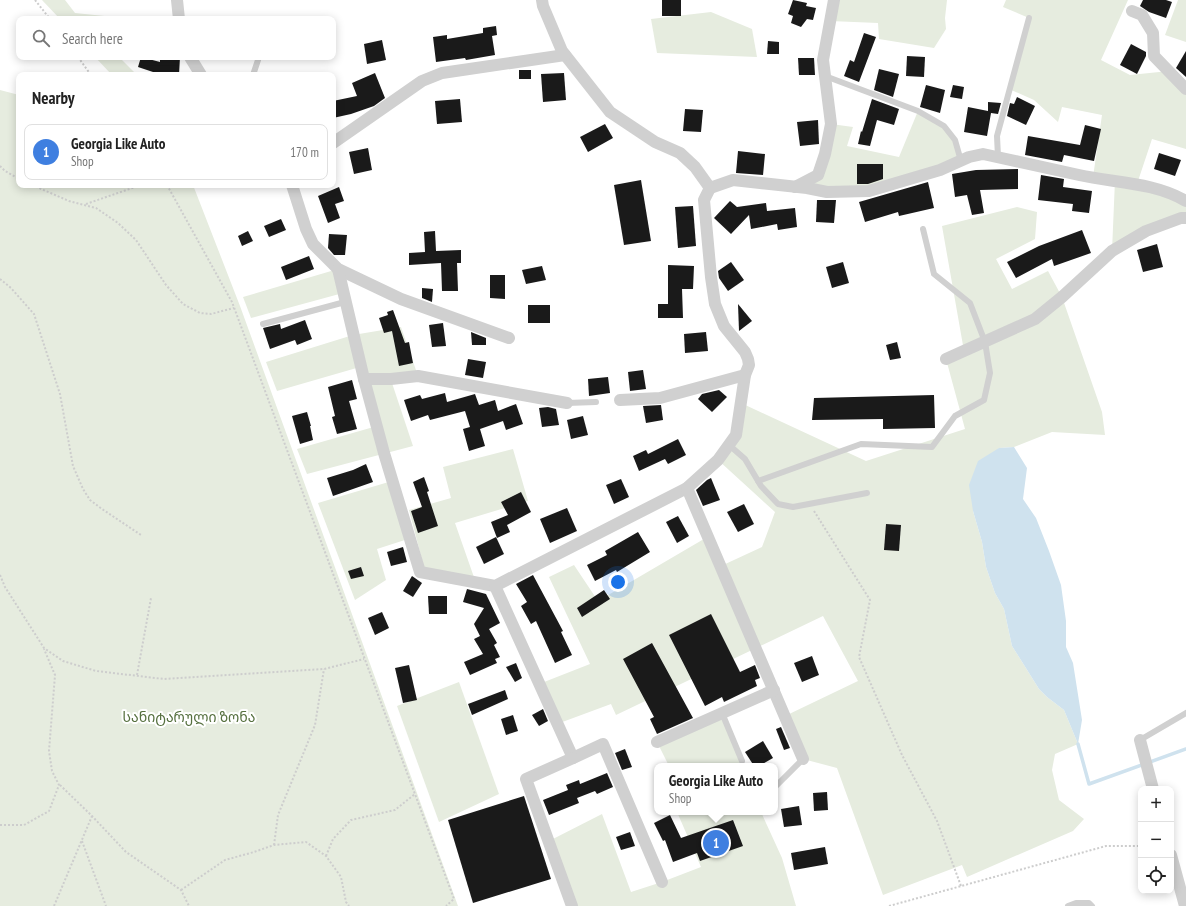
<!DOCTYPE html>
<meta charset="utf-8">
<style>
body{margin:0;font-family:"PT Sans Narrow","Noto Sans Georgian",sans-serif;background:#f6f6f6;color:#222}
.controls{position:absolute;right:12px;bottom:12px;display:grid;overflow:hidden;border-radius:8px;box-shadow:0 2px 10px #0003}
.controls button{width:36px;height:36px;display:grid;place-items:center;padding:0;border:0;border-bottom:1px solid #e0e0e0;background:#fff;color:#222;font:20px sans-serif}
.you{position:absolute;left:618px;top:582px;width:14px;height:14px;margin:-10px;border:3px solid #fff;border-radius:50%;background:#1a73e8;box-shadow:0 0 0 6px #1a73e833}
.badge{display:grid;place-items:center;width:26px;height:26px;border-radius:50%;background:#e63946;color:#fff;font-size:13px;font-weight:700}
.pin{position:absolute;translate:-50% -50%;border:2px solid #fff;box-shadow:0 1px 4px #0006}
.popup{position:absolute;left:654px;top:763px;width:124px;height:52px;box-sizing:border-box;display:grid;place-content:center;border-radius:8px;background:#fff;filter:drop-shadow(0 1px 3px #0005);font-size:13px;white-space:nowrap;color:#767676}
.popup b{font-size:15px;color:#222}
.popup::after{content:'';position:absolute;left:50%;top:100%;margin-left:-8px;border:8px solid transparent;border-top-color:#fff}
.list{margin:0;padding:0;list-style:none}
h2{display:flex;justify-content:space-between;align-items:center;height:52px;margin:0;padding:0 16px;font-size:17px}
h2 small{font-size:13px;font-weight:400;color:#767676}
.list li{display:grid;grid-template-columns:26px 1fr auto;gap:12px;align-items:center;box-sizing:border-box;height:56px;margin:0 8px 8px;padding:0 8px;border:1px solid #e0e0e0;border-radius:8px}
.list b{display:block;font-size:15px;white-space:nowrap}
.list p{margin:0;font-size:13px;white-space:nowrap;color:#767676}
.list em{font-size:13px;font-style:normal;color:#767676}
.icon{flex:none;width:22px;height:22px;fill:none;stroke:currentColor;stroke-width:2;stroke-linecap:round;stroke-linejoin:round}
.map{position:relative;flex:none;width:1186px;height:906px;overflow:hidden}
.search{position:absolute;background:#fff;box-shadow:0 2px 10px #0003;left:16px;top:16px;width:320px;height:44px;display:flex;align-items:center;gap:10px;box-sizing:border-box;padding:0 14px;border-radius:8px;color:#767676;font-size:15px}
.panel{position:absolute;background:#fff;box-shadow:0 2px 10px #0003;left:16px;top:72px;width:320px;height:116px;border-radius:8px}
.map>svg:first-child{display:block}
</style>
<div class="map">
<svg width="1186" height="906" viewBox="0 0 1186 906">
<rect width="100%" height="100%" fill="#fff"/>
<g fill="#e6ecdf">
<path d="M42,0H65L75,13L134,19H60Z"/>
<path d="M834,0H947L945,18L946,29L934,48L879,39L878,23L830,21Z"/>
<path d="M1006,0H1128L1101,60L1130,75L1169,71L1186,89V149L1152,139L1137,184L1186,201V218L1112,251L1115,180L1093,177L1102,115L1062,107L1058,122L1034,100L1009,89L1029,18L1003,7Z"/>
<path d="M1178,0H1186V42L1165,35Z"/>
<path d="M711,12L752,29L757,57L657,53L651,19Z"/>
<path d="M95,57H119L137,75H112Z"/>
<path d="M0,90L19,95V185H193L240,306L458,906H0Z"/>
<path d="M918,111L944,126L955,140L961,161L869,191L807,188L831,124L853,127L847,146L899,157Z"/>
<path d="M1017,207L1037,212L1035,239L996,259L1012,289L1048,271L1062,297L1102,412L1105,435L1052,432L1014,447L999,448L973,511L982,542L986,567L995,593L1004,609L1012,646L1039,689L1047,697L1064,710L1078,744L1055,754L1052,770L1059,800L1084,819L1073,831L967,877L962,865L883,895L837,768L803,759L785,716L858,681L823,616L616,715L611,704L557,724L539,684L590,664L549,577L574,565L598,601L709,536L721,566L762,547L775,512L718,460L736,435L741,403L866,461L965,429L946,359L964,351L942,226Z"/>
<path d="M338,269L343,293L251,318L243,297Z"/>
<path d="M401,327L418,376L391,380L413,446L307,474L297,449L377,426L360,367L277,391L266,362L353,335Z"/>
<path d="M513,449L528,501L455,523L476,583L425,571L409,510L451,498L443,467Z"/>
<path d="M392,481L408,539L377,549L386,580L355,600L318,503Z"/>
<path d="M459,682L499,794L439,822L397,706Z"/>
<path d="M722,713L744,766H669L657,742Z"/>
<path d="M677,812H761L782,858L796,906H572L549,841L602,814L631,892L662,882L701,867Z"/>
</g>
<path fill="#cfe2ee" d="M1014,447L1027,468L1023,499L1036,518L1049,551L1061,585L1066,621V647L1073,663L1082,720L1078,744L1064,710L1047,697L1039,689L1012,646L1004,609L995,593L986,567L982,542L973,511L969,485L978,461L999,448Z"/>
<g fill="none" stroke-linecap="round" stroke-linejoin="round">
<path stroke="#cfe2ee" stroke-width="3.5" d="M1078,744L1089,784L1186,749"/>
</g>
<g fill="#1a1a1a">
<rect x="662" y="0" width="19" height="16"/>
<path d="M793,0L807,3L806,6L816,8L813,20L807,19L801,27L791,23L793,16L788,14Z"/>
<path d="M1143,0H1166L1172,2L1166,18L1149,12L1140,6Z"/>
<path d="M496,26L497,35L492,36L495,55L466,60L465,58L436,62L433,37L447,35V39L483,33V28Z"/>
<path d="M864,33L876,37L859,82L844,76L850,60L854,62Z"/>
<path d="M382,40L386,60L367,64L364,44Z"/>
<path d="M768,41L779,42V54H767Z"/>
<path d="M1131,44L1146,52V56L1137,74L1120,65Z"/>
<path d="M1186,51V77L1176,68Z"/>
<path d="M907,56L925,57L924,77L906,76Z"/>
<path d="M141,57L160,62V57H180L179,75H159V74L138,67Z"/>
<path d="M798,58H814L815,75H799Z"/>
<path d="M879,69L899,74L893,97L874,90Z"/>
<rect x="519" y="70" width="12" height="9"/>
<path d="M375,73L385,98L374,106L351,114L333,118V101L357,96L352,83Z"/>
<path d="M564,73L566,100L543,102L541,74Z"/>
<path d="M926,85L945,90L940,113L920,107Z"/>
<path d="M953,85L964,87L962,99L950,97Z"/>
<path d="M1017,97L1035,106L1026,125L1007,116L1010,103L1014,104Z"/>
<path d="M460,99L462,122L437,124L435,101Z"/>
<path d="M872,99L899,109L894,125L877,120L870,146L858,144L861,131L862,132Z"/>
<path d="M988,102L1001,103L998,114L991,113L987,136L964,132L968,107L988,111Z"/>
<path d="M685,109L703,110L701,132L683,131Z"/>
<path d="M818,120L819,144L800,146L797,122Z"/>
<path d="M605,124L613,138L588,152L580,137Z"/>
<path d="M1085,125L1101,129L1094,161L1064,155L1062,162L1025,155L1028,136L1080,145Z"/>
<path d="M368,148L372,170L354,174L349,152Z"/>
<path d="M738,151L765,154L763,175L736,173Z"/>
<path d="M1159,153L1181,160L1175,176L1154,169Z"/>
<path d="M857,164H883V179L868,184H857Z"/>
<path d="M1018,169V189L980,190L984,213L972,215L967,195L955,197L952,174L976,170Z"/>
<path d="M1041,175L1064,179L1063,187L1092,191L1089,213L1072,211L1073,204L1038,200Z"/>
<path d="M641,180L651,241L624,245L614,185Z"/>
<path d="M928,182L934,208L899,216L898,212L865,222L859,202Z"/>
<path d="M339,187L344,201L335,204L340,218L328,223L318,196Z"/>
<path d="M817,200H836L834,223L816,222Z"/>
<path d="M730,201L737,207L766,203L767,211L795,208L797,227L778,230L777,224L751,229L749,215L731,234L714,218Z"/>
<path d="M693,206L696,246L678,248L675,207Z"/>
<path d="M281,219L286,230L269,237L264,226Z"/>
<path d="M1082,230L1091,253L1054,266L1052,259L1016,278L1007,262L1039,246Z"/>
<path d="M248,231L253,241L242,246L238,236Z"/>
<path d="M435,231L436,251L461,250V263H457L458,291H442L441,263L409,265V253L425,252L424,232Z"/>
<path d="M329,234L347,235L345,255H334L328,248Z"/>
<path d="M1157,244L1163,267L1143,272L1137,250Z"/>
<path d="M309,256L314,269L286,280L281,267Z"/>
<path d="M731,262L744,280L728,291L719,278L718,271Z"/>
<path d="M843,262L849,283L832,288L826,267Z"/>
<path d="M668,265L694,266L693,289H682L683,318H658V304H668Z"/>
<path d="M542,266L546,280L526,284L522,270Z"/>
<path d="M490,275H505V299L490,298Z"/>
<path d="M422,288L433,289L432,302L422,298Z"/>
<path d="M738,304L752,321L739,331Z"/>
<rect x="528" y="305" width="22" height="18"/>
<path d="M393,310L405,343L409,342L413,363L399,366L392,331L384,333L379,318L388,315L387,312Z"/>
<path d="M305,320L312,339L297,345L295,340L270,349L263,328L280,324L281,329Z"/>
<path d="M443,323L446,346L432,347L429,325Z"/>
<path d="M471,332L486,338V345H472Z"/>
<path d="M706,332L708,351L685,353L684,334Z"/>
<path d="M897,342L901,358L890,360L886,345Z"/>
<path d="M468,359L486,362L483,378L465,375Z"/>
<path d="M643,370L646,389L630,391L628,372Z"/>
<path d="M608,377L610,393L589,396L588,379Z"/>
<path d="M352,380L357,399L349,401L357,429L337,434L332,417L335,416L328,387Z"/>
<path d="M719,390L727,397L712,412L698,399L702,394Z"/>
<path d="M445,393L447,402L475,394L479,405L495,400L498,411L516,404L523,424L506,430L503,421L480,429L485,446L469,451L463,429L470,427L465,411L430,420L428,415L411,421L404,400L420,395L422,399Z"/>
<path d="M934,395L935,428L883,429V419L812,420L814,398Z"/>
<path d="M661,405L663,420L646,423L643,406Z"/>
<path d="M548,407L556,409L559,425L542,427L539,408Z"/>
<path d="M307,412L311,426H310L313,440L300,444L292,416Z"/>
<path d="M583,416L588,435L571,439L567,420Z"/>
<path d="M678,439L686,455L668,464L665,459L639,471L633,456L646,450L648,454Z"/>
<path d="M366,464L373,482L333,496L327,478L353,470Z"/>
<path d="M424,477L429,491L427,492L438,526L418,533L411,511L422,507L413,482Z"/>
<path d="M711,478L720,500L703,506L696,490L707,480Z"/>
<path d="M621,479L629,497L614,504L606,485Z"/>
<path d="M521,492L531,512L507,525L510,532L497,538L491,522L508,515L501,502Z"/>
<path d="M744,504L754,524L738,532L727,512Z"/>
<path d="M567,508L577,531L550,543L540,519Z"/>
<path d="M678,516L689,536L677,543L666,522Z"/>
<path d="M886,524L901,525L899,551L884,550Z"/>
<path d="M638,532L650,552L617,572L616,570L595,581L587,565L607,555L605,551Z"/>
<path d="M496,537L504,554L484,564L476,547Z"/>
<path d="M403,547L407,562L391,566L387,552Z"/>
<path d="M361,567L364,576L351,579L348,571Z"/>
<path d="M533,575L563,631L561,632L572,655L555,663L536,621L531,624L521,606L527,602L516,584Z"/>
<path d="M412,576L422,583L413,597L403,591Z"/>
<path d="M467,589L486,594L500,623L489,629L497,643L494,645L500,657L495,659L497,663L470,675L464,662L483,654L474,639L480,636L474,624L484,608L463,602Z"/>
<path d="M604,590L610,599L582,617L577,608Z"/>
<path d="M428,596H447V614H429Z"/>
<path d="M382,612L389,628L375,635L368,618Z"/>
<path d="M711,614L740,672L755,665L760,678L755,680L757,686L724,702L722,697L705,706L669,635Z"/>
<path d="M652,643L693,718L657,734L650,719L654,717L623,659Z"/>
<path d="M812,656L819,675L802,682L794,663Z"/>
<path d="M516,663L522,678L515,682L506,667Z"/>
<path d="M409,665L417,700L403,703L395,668Z"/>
<path d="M505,690L508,699L472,715L468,704Z"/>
<path d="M543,709L548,721L539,726L532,715Z"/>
<path d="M513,715L518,731L506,735L501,719Z"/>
<path d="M781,727L790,748L784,750L776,729Z"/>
<path d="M763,741L773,758L759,766H754L745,752Z"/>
<path d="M625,749L632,767L622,770L615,753Z"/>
<path d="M607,773L613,787L597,794L595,791L577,798L579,803L549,815L543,800L568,790L566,785L579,780L580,784Z"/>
<path d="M827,792L828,810L814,811L813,793Z"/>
<path d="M524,796L551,879L473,903L448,820Z"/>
<path d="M799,806L802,825L784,827L781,809Z"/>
<path d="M670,815L681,838L733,820L743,846L700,861L697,853L673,862L665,840L663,841L654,823Z"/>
<path d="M630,832L635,846L621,850L616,837Z"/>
<path d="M825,847L828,864L794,870L791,853Z"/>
</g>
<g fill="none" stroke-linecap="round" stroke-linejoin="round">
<g stroke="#cdcdcd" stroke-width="2" stroke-dasharray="2 2" stroke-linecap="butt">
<path d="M35,0L50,19"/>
<path d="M78,57L91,75"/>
<path d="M0,166L5,171L19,179"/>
<path d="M32,185L69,201L96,208L118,223L136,240L166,285L183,304L200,313L211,314L234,308"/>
<path d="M167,185L232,302L454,899L446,906"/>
<path d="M86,204L141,185"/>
<path d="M0,279L11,288L34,314L60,394L73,466L83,489L90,500L102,509L141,535"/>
<path d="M814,511L870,600L859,657L902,755L937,821L961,886"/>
<path d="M0,575L5,587L44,648L63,661L96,671L164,679L324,669L364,659"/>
<path d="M137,675L151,598"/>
<path d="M60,785L92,816L126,852L181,890L189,906"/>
<path d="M0,825H24L49,811L59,785L52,771L49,751L55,675L44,649"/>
<path d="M82,841L106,906"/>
<path d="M274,845L278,815L315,725L324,669"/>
<path d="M326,856L333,839L351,820L395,810L415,794"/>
<path d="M181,890L225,860L254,852L274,845L306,842L326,856L341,877L346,902L349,906"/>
<path d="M54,906L92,816"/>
<path d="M889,906L1106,846H1141"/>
</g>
<g stroke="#d0d0d0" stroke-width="6">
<path d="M253,75L259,57"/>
<path d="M825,76L918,111L944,126L955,140L961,161"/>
<path d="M998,157L997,136L1029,18"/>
<path d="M263,324L345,302"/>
<path d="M567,403L596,402"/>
<path d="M729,445L745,459L761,486L778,504L793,507L867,493"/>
<path d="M758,481L861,444L932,447L955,416L984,400L990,373L985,342L970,303L934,274L923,229"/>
<path d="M722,713L742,761"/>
<path d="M1140,740L1186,713"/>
<path d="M775,787L803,759"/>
<path d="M1068,906L1076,903H1089L1092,906"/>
</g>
<g stroke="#d0d0d0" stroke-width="12">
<path d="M177,0L179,19"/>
<path d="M542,0L543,6L562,51L610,112L655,142L680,153L695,167L710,188"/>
<path d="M1132,11L1142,15L1153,33L1154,56L1186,89"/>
<path d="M190,57L201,75"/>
<path d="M333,143L422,81L442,73L565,55"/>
<path d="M292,185L306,229L313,244L338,269L401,299L509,338"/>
<path d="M795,187L818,175L825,154L831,124L823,60L834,0"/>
<path d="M710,188L733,180L807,188L827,192L869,191L940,170L969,157L983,154C1015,161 1047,168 1079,175C1115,183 1153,182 1186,201"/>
<path d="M338,269L364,379H391L418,376L567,403"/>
<path d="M946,359L1035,319L1062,297L1112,251L1146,231L1181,218H1186"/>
<path d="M364,379L384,453L420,572L495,586L687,488L718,460L736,435L745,375L749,365L748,359L745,352L724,326L715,304L711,277L704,200L710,188"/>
<path d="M620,400L660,398L745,375"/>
<path d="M687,488L803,759"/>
<path d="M495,586L573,758L603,744L662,882"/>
<path d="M1140,740L1153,789"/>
<path d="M657,742L774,690"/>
<path d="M1171,855L1185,906"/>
<path d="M572,906L526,779L573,758"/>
</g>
</g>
<g text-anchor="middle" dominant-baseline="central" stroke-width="4" stroke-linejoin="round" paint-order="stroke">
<g font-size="14" fill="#56703f" stroke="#fff">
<text x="189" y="717">სანიტარული ზონა</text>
</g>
</g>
</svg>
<div class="controls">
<button>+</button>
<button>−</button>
<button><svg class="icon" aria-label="locate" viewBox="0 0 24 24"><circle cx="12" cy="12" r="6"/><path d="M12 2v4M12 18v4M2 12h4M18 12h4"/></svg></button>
</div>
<div class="you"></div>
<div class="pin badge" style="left:716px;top:843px;background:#3f7fe0">1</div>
<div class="popup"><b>Georgia Like Auto</b>Shop</div>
<div class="search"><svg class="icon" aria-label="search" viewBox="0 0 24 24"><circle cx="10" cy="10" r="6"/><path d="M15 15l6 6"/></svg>Search here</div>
<section class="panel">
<h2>Nearby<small></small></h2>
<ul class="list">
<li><span class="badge" style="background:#3f7fe0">1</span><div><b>Georgia Like Auto</b><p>Shop</p></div><em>170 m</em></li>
</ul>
</section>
</div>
